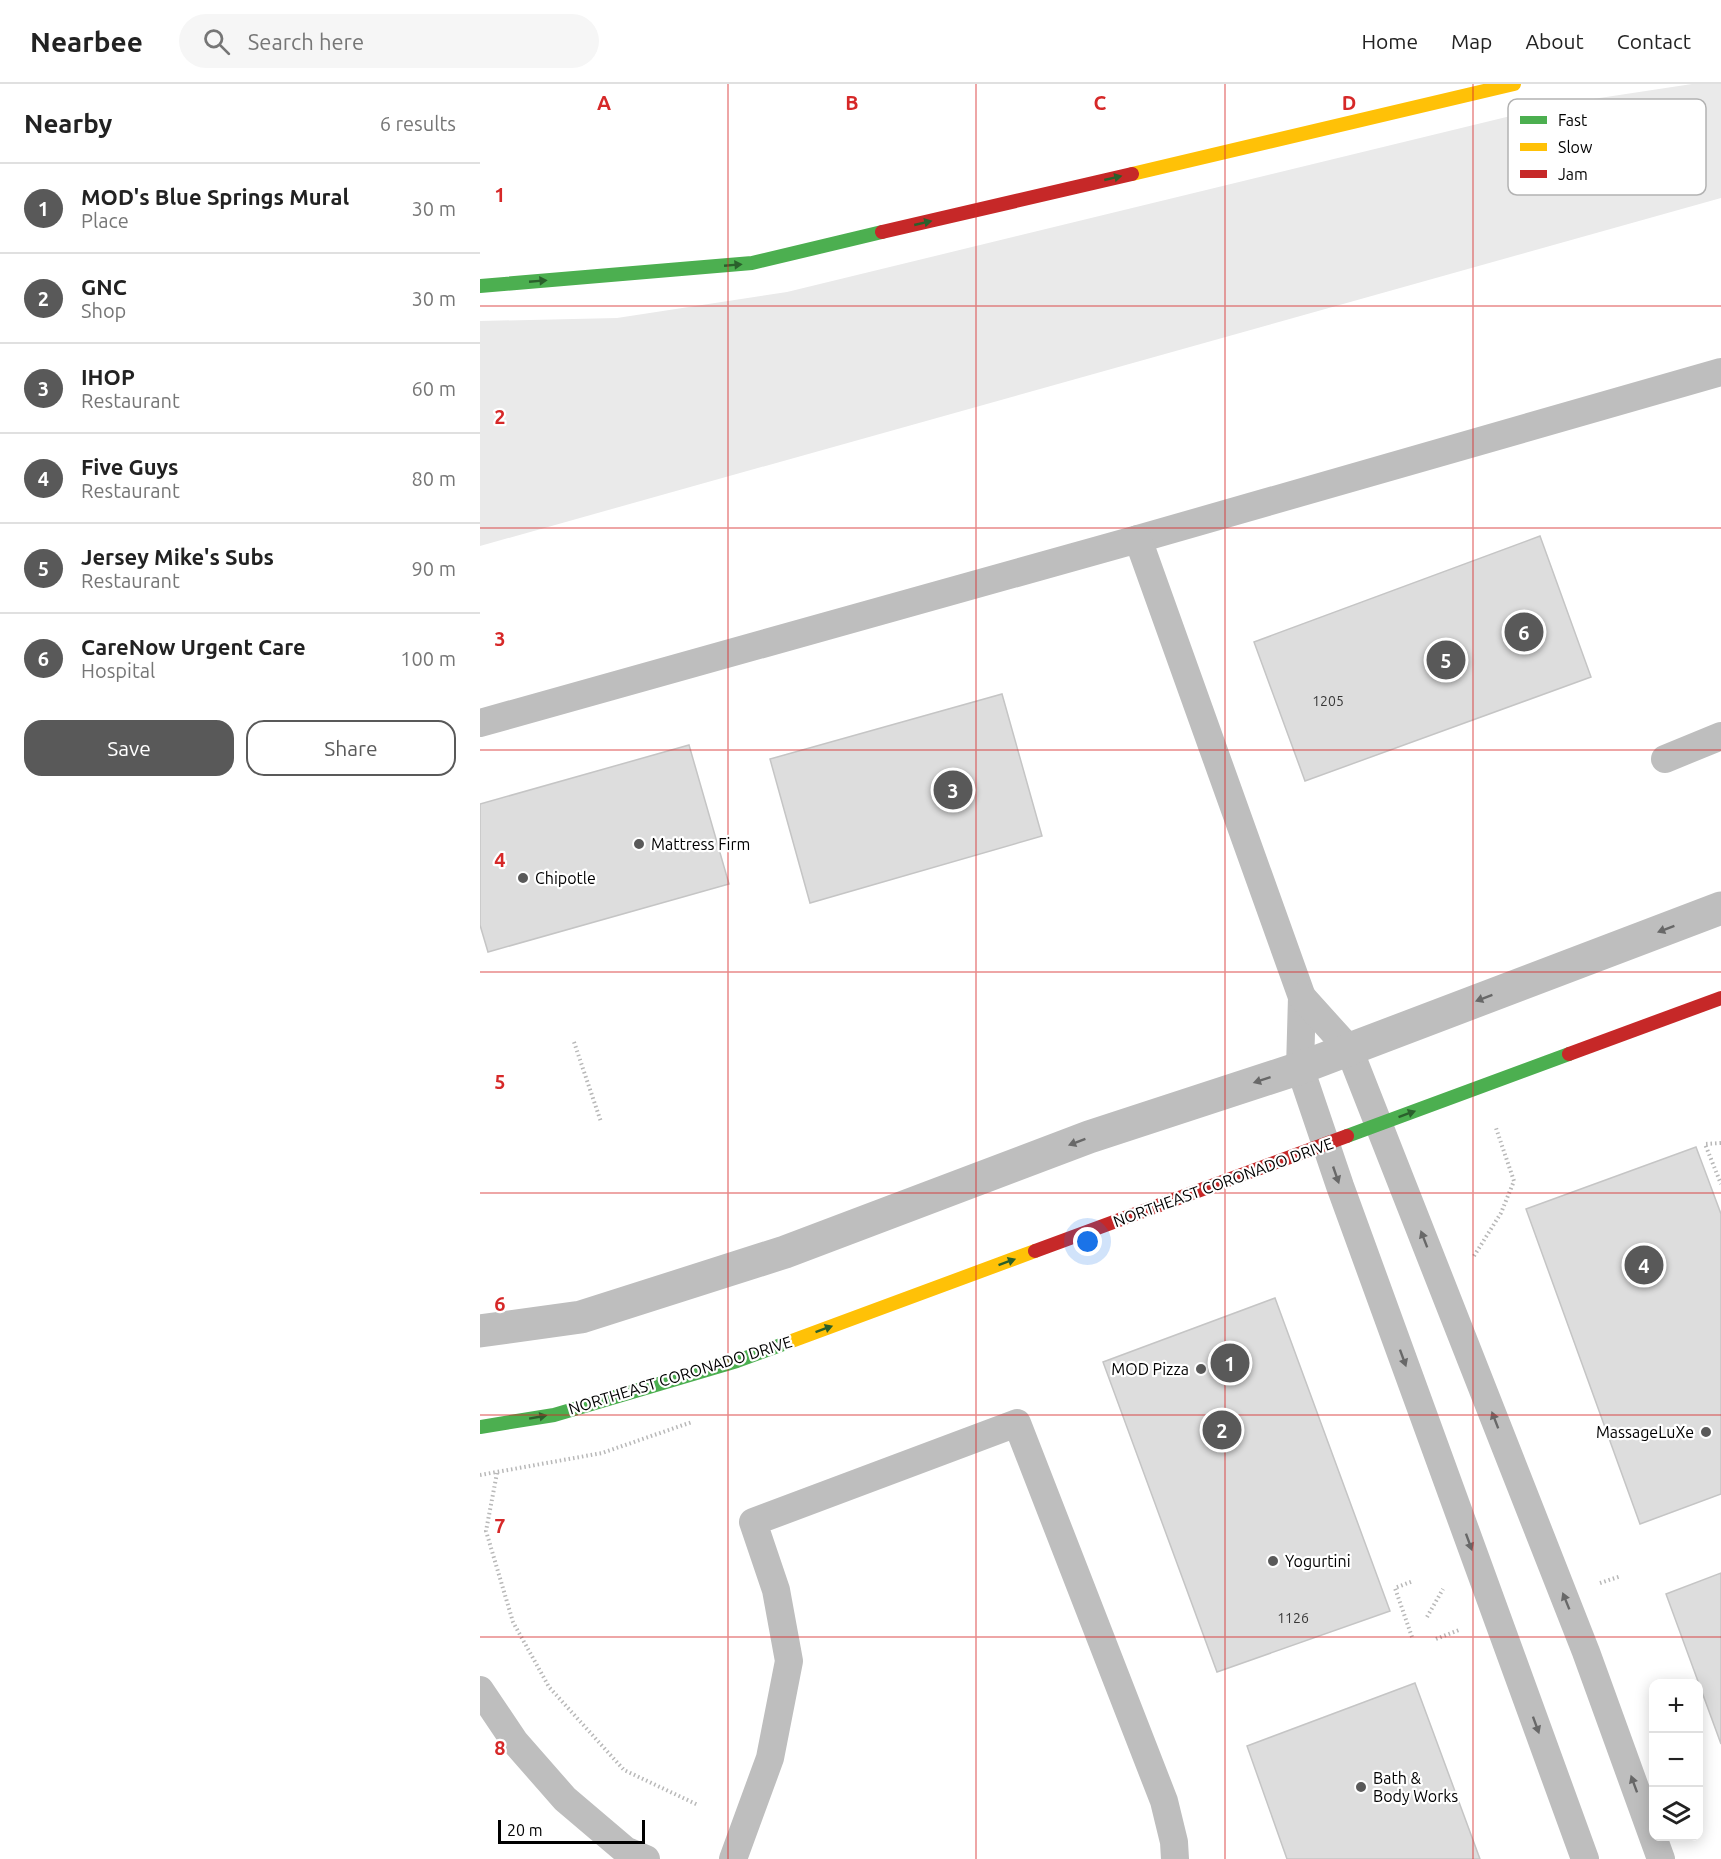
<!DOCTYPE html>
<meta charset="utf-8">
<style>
body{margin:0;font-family:Ubuntu,sans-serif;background:#f6f6f6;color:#222}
.controls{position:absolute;right:18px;bottom:18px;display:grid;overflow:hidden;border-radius:12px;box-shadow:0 3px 15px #0003}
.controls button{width:54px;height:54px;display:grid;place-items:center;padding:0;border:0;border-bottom:2px solid #e0e0e0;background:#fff;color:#222;font:30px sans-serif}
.scale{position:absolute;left:18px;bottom:15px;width:147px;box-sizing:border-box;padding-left:6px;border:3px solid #000;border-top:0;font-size:16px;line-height:21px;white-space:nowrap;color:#000;-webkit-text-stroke:4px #fff;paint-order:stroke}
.you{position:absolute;left:608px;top:1158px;width:21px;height:21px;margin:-15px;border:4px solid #fff;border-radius:50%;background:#1a73e8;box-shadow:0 0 0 9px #1a73e833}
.badge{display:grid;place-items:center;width:39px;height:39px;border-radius:50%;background:#595959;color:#fff;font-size:20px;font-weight:700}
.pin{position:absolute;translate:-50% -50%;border:3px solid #fff;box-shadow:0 2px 6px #0006}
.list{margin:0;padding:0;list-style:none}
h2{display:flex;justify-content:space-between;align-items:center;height:78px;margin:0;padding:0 24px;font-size:26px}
h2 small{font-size:20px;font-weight:400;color:#767676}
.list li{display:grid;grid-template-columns:39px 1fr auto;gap:18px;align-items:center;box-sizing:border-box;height:90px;padding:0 24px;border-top:2px solid #e0e0e0}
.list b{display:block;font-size:22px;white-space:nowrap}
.list p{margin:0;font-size:20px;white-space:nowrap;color:#767676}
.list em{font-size:20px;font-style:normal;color:#767676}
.actions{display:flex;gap:12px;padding:18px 24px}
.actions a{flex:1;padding:14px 0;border:2px solid #595959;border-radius:18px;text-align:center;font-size:21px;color:#595959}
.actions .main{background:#595959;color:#fff}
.icon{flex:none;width:33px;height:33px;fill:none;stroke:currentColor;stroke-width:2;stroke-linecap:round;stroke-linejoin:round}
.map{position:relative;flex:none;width:1241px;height:1775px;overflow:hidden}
header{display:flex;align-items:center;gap:36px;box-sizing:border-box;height:84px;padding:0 30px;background:#fff;border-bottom:2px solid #e0e0e0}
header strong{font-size:28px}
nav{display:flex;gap:33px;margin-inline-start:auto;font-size:21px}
.search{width:420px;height:54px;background:#f6f6f6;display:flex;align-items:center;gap:15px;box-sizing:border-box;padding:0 21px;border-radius:33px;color:#767676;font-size:22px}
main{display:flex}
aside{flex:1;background:#fff}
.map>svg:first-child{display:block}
</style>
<header>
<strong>Nearbee</strong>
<div class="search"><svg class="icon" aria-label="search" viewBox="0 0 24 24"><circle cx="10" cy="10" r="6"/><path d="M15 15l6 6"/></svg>Search here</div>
<nav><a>Home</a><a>Map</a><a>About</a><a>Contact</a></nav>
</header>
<main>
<aside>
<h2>Nearby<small>6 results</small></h2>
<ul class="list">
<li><span class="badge">1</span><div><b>MOD's Blue Springs Mural</b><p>Place</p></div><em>30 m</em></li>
<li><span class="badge">2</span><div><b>GNC</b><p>Shop</p></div><em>30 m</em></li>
<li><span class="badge">3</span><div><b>IHOP</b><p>Restaurant</p></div><em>60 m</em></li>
<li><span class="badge">4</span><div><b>Five Guys</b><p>Restaurant</p></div><em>80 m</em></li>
<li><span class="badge">5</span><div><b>Jersey Mike's Subs</b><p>Restaurant</p></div><em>90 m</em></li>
<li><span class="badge">6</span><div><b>CareNow Urgent Care</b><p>Hospital</p></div><em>100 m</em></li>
</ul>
<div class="actions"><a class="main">Save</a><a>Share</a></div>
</aside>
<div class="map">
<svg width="1241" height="1775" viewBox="0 0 1241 1775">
<rect width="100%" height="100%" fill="#fff"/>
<path fill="#eaeaea" d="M1212,0H1241V114L0,462V237L137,234L307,208L1080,20Z"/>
<g fill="#ddd" stroke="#c5c5c5" stroke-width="1.5">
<path d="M1060,452L1111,593L825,697L774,558Z"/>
<path d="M522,610L562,752L330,819L290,675Z"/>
<path d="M209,661L249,800L8,868L0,841V720Z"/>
<path d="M1216,1063L1241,1130V1410L1160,1440L1046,1125Z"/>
<path d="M795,1214L910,1527L737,1588L623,1278Z"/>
<path d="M1241,1489V1660L1186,1510Z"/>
<path d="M935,1599L1000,1775H807L767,1662Z"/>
</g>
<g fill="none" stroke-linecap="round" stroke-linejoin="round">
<g stroke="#b8b8b8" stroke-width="4" stroke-dasharray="1.5 3" stroke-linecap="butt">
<path d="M94,958L121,1038"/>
<path d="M1241,1059L1225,1060L1241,1100"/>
<path d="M994,1172L1021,1129L1034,1097L1016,1044"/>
<path d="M17,1389L6,1447L33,1538L69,1603L144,1686L218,1721"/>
<path d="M0,1391L122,1369L212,1338"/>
<path d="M1120,1499L1141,1492"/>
<path d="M947,1533L963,1505"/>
<path d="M932,1553L915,1504L933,1497"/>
<path d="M956,1555L979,1546"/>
</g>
<g stroke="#bebebe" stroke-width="28">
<path d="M658,455L1241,288"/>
<path d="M0,639L658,455L822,913L820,984L860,1102L1105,1775"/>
<path d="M1185,675L1241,652"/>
<path d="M822,913L869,965L1106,1568L1181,1775"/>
<path d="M0,1606L35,1658L85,1715L145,1766L166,1775"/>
<path d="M253,1775L290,1674L309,1577L296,1506L273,1438L537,1339L684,1717L694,1758L695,1775"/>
</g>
<path stroke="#bebebe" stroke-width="33" d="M0,1247L101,1233L305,1168L609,1053L820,984L1241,824"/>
<g stroke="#4caf50" stroke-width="14">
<path d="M0,202L272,179L402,148"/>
<path d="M867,1052L1089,970"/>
<path d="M0,1343L74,1331L257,1277L309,1258"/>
</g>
<g stroke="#ffc107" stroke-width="14">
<path d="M652,90L1034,0"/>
<path d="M309,1258L555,1167"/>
</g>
<g stroke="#c62828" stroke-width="14">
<path d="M402,148L652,90"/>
<path d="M1089,970L1241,914"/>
<path d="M555,1167L867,1052"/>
</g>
</g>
<defs><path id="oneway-solid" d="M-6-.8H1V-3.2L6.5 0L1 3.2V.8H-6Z" transform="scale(1.5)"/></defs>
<g fill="#2a602c">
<use href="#oneway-solid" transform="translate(633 94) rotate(-13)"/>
<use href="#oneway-solid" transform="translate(443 139) rotate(-13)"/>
<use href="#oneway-solid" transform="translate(253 181) rotate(-5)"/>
<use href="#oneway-solid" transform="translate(58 197) rotate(-5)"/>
<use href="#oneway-solid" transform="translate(927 1030) rotate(-20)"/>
<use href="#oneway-solid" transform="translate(527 1178) rotate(-20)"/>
<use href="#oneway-solid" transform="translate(344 1245) rotate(-20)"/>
<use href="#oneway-solid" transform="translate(58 1333) rotate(-10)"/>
</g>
<g fill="#686868">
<use href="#oneway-solid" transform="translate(1186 845) rotate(159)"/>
<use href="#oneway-solid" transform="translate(1004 914) rotate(159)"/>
<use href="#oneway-solid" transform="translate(782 996) rotate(162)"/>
<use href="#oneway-solid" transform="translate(597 1058) rotate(159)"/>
<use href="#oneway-solid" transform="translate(856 1091) rotate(71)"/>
<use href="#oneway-solid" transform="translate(944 1155) rotate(-111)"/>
<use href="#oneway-solid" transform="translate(923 1274) rotate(70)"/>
<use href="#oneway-solid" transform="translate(1015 1336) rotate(-111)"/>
<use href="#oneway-solid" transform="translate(989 1458) rotate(70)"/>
<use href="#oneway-solid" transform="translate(1086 1517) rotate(-112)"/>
<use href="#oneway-solid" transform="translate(1056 1641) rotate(70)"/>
<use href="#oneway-solid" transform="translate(1154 1700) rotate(-110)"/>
</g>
<path fill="none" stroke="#d62828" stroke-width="1.5" stroke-opacity="0.55" d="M248,0V1775M496,0V1775M745,0V1775M993,0V1775M0,222H1241M0,444H1241M0,666H1241M0,888H1241M0,1109H1241M0,1331H1241M0,1553H1241"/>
<g fill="#595959" stroke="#fff" stroke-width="2">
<circle cx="159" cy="760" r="6"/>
<circle cx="43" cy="794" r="6"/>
<circle cx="721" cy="1285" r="6"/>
<circle cx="1226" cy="1348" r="6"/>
<circle cx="793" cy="1477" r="6"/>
<circle cx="881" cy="1703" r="6"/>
</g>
<g text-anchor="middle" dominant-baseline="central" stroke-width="4.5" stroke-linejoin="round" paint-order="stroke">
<g font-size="14" fill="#373737">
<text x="848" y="617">1205</text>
<text x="813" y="1534">1126</text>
</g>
<g font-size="16" fill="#000" stroke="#fff" text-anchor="start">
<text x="171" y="760">Mattress Firm</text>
<text x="55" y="794">Chipotle</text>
<text x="709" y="1285" text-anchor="end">MOD Pizza</text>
<text x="1214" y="1348" text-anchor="end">MassageLuXe</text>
<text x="805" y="1477">Yogurtini</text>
<text x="893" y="1694">Bath &amp;<tspan x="893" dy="18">Body Works</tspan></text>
</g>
<g font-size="16" fill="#000" stroke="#fff">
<text transform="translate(743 1098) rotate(-20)">NORTHEAST CORONADO DRIVE</text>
<text transform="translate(200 1291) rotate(-17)">NORTHEAST CORONADO DRIVE</text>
</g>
</g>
<rect x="1028" y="15" width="198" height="96" rx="9" fill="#fff" stroke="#b2b2b2" stroke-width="1.5"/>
<rect x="1040" y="32" width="27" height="8" fill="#4caf50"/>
<rect x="1040" y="59" width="27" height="8" fill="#ffc107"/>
<rect x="1040" y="86" width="27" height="8" fill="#c62828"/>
<g font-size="16" fill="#000">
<text x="1078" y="42">Fast</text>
<text x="1078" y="69">Slow</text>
<text x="1078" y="96">Jam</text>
</g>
<g font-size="20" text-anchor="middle" font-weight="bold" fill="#d62828" stroke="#fff" stroke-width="4.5" stroke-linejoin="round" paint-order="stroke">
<text x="124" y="26">A</text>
<text x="372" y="26">B</text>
<text x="620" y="26">C</text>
<text x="869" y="26">D</text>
<text x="20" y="118">1</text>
<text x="20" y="340">2</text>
<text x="20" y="562">3</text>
<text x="20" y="783">4</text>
<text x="20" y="1005">5</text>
<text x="20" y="1227">6</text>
<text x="20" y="1449">7</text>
<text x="20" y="1671">8</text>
</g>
</svg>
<div class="controls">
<button>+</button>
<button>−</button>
<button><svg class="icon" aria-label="layers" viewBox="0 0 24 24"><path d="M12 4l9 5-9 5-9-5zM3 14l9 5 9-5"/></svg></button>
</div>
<div class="scale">20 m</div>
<div class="you"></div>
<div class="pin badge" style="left:750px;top:1279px">1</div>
<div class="pin badge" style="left:742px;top:1346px">2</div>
<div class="pin badge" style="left:473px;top:706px">3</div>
<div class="pin badge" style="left:1164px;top:1181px">4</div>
<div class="pin badge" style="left:966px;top:576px">5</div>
<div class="pin badge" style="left:1044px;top:548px">6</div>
</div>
</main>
